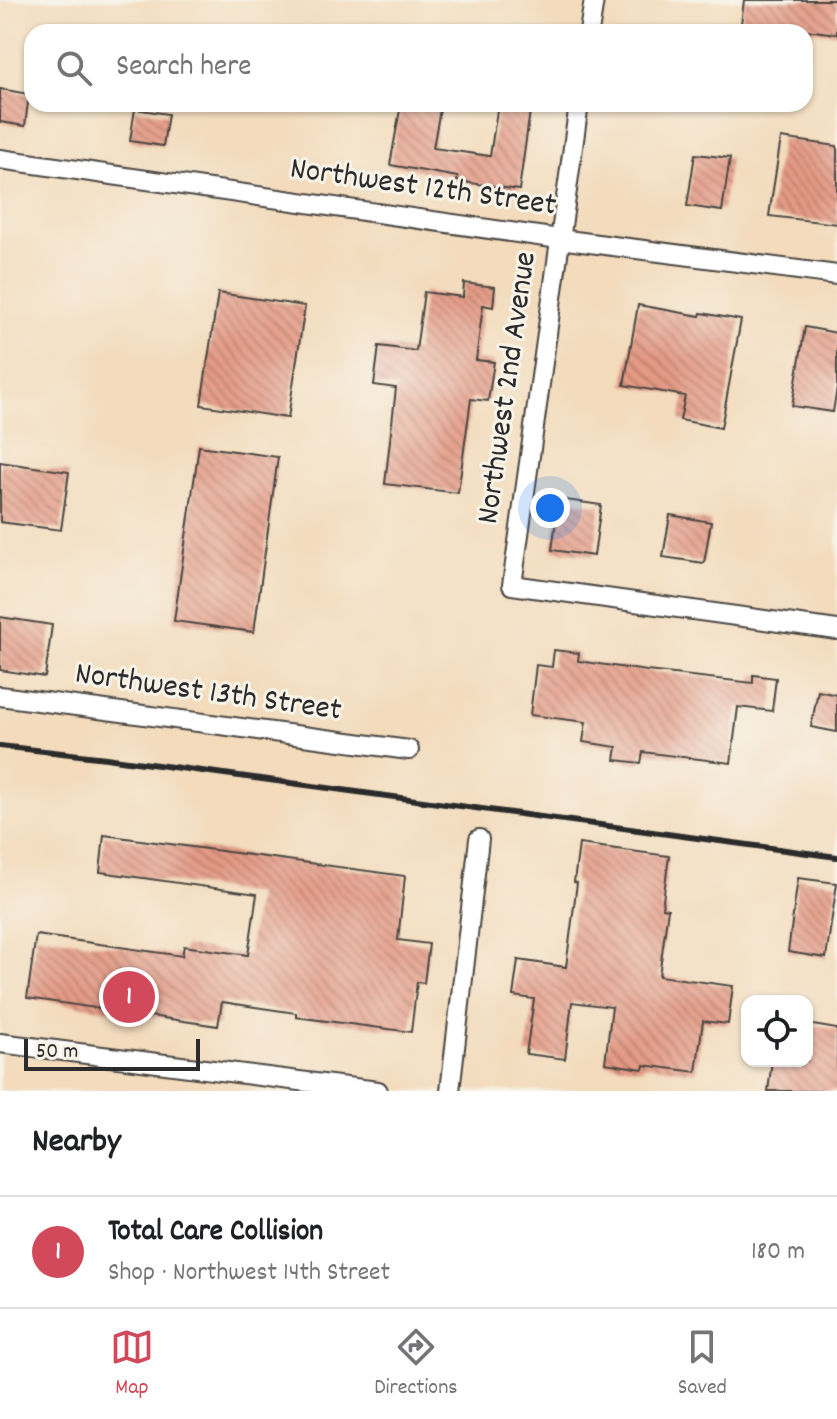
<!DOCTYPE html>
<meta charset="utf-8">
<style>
body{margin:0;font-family:Dekko,sans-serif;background:#f2f2f2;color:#202124}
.controls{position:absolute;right:24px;bottom:24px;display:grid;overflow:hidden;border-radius:16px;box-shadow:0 2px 6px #0004}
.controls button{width:72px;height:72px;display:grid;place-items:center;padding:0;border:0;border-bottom:2px solid #e0e0e0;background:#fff;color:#202124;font:40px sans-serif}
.scale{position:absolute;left:24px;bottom:20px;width:176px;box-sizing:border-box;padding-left:8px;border:4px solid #2b2b2b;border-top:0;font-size:22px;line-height:28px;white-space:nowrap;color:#2b2b2b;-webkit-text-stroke:6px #f7f3e8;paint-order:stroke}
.you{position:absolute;left:550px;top:508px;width:28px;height:28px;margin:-20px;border:6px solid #fff;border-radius:50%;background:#1a73e8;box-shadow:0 0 0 12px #1a73e833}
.badge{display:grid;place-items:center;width:52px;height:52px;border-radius:50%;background:#d1495b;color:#fff;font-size:26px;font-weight:700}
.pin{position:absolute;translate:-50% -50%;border:4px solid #fff;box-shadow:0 2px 8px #0006}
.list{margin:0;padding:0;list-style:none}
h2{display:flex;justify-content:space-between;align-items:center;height:104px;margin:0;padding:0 32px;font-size:34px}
h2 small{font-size:26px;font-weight:400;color:#757577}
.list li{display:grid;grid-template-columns:52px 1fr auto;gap:24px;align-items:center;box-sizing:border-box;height:112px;padding:0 32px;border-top:2px solid #e0e0e0}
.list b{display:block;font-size:30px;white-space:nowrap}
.list p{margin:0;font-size:26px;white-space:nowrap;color:#757577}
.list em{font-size:26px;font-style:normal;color:#757577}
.icon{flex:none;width:44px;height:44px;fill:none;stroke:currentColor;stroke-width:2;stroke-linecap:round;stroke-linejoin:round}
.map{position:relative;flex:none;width:837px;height:1091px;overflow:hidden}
.search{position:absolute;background:#fff;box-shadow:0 2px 6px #0004;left:24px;right:24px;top:24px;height:88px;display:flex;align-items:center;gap:20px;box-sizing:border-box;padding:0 28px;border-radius:24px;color:#757577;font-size:30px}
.sheet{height:216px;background:#fff}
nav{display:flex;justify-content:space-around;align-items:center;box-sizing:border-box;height:112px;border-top:2px solid #e0e0e0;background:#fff;font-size:22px;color:#757577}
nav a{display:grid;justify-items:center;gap:4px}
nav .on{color:#d1495b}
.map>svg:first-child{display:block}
</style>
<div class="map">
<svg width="837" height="1091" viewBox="0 0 837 1091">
<defs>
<pattern id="building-back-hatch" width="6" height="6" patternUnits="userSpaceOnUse" patternTransform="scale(2)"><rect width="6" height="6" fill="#e49a85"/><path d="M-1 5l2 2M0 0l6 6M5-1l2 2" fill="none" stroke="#b97e6d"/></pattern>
</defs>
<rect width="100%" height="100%" fill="#f7f3e8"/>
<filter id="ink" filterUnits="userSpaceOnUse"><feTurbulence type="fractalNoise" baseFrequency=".0125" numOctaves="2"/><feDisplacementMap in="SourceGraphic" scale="16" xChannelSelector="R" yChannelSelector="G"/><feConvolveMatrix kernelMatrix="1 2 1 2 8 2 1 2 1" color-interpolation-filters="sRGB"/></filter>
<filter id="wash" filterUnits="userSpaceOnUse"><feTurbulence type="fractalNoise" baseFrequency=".006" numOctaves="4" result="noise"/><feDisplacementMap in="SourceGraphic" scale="32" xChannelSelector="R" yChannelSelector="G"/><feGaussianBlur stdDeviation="1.8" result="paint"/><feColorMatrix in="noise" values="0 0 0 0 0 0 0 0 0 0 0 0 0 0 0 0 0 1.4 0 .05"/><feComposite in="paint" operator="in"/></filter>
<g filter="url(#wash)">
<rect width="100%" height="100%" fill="#f3dbbc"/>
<g id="blocks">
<g fill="url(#building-back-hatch)">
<path d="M744,0H837V34L776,26L775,32H740Z"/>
<path d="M0,89L29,94L25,126L0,122Z"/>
<path d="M401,104H441L433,148L490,156L498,104H531L519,190L457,181L458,177L390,165Z"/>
<path d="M135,109L168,114L163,146L130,141Z"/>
<path d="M781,138L837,146V224L769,216Z"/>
<path d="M695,154L730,158L722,211L687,206Z"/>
<path d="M464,283L495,287L493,307L483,305L476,360L494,362L488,401L471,399L458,493L385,484L396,388L374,385L379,346L416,351L424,292L463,297Z"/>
<path d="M218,293L305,306L288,418L201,405Z"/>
<path d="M638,305L700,316L701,313L741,320L721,428L680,420L685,396L624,385Z"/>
<path d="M805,327L837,333V388L833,412L792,406Z"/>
<path d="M199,446L278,457L254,632L174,621Z"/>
<path d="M0,462L69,472L61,530L0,522Z"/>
<path d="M559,499L601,505L594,556L552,550Z"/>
<path d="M670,515L711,522L704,563L663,557Z"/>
<path d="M0,617L52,625L45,677L0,670Z"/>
<path d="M554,650L579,653L578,661L647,671L753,683V675L776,678L772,711L738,707L731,763L643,752L641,763L615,760L617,747L583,742L586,722L530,715L536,665L552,667Z"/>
<path d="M818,691L837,695V732L811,727Z"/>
<path d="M104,835L405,876L398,940L429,944L424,983L417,982L411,1032L296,1017V1013L222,1002L218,1026L27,998L36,935L182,956L184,946L248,955L257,894L100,872Z"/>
<path d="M579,844L669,856L662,908L668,909L659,976L733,986L728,1024L703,1021L696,1072L644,1065L643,1069L605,1063L612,1007L572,1002L565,1059L526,1054L534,999L513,996L518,960L566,967L577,883L574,882Z"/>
<path d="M798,878L837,883L826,958L788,952Z"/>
<path d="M807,1024L837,1029V1091H768L772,1061H807Z"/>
</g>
</g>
</g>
<g filter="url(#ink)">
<use href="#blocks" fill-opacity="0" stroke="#494541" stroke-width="2"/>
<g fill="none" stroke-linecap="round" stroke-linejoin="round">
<defs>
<g id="street">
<path d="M589,32L594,0"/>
<path d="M579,104L512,585L837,630"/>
<path d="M0,159L559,239L837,275"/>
<path d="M0,696L409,750"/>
<path d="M0,1043L378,1091"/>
<path d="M450,1091L479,839"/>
</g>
</defs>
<use href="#street" stroke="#494541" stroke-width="22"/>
<use href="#street" stroke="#fff" stroke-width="18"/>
<path stroke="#2b2b2b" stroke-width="6" d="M0,746L106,758L837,857"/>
</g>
</g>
<g text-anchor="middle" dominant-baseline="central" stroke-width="6" stroke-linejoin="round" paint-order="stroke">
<g font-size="32" fill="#2b2b2b" stroke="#f7f3e8">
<text transform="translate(423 189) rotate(8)">Northwest 12th Street</text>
<text transform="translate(509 388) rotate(-82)">Northwest 2nd Avenue</text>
<text transform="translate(208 694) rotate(8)">Northwest 13th Street</text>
</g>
</g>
</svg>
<div class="controls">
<button><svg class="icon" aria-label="locate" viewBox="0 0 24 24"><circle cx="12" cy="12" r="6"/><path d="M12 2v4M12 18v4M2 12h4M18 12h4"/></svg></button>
</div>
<div class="scale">50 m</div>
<div class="you"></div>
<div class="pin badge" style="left:129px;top:997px">1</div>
<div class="search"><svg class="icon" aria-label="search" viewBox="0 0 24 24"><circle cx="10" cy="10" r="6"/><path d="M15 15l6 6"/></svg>Search here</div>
</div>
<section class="sheet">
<h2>Nearby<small></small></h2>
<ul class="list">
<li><span class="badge">1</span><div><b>Total Care Collision</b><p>Shop · Northwest 14th Street</p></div><em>180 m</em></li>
</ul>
</section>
<nav>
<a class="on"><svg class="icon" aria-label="map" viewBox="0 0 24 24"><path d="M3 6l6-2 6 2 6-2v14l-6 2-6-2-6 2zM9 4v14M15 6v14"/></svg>Map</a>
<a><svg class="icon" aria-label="directions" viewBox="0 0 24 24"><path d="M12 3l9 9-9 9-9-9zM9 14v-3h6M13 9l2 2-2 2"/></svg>Directions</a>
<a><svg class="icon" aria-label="saved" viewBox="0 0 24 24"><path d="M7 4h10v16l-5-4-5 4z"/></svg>Saved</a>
</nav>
